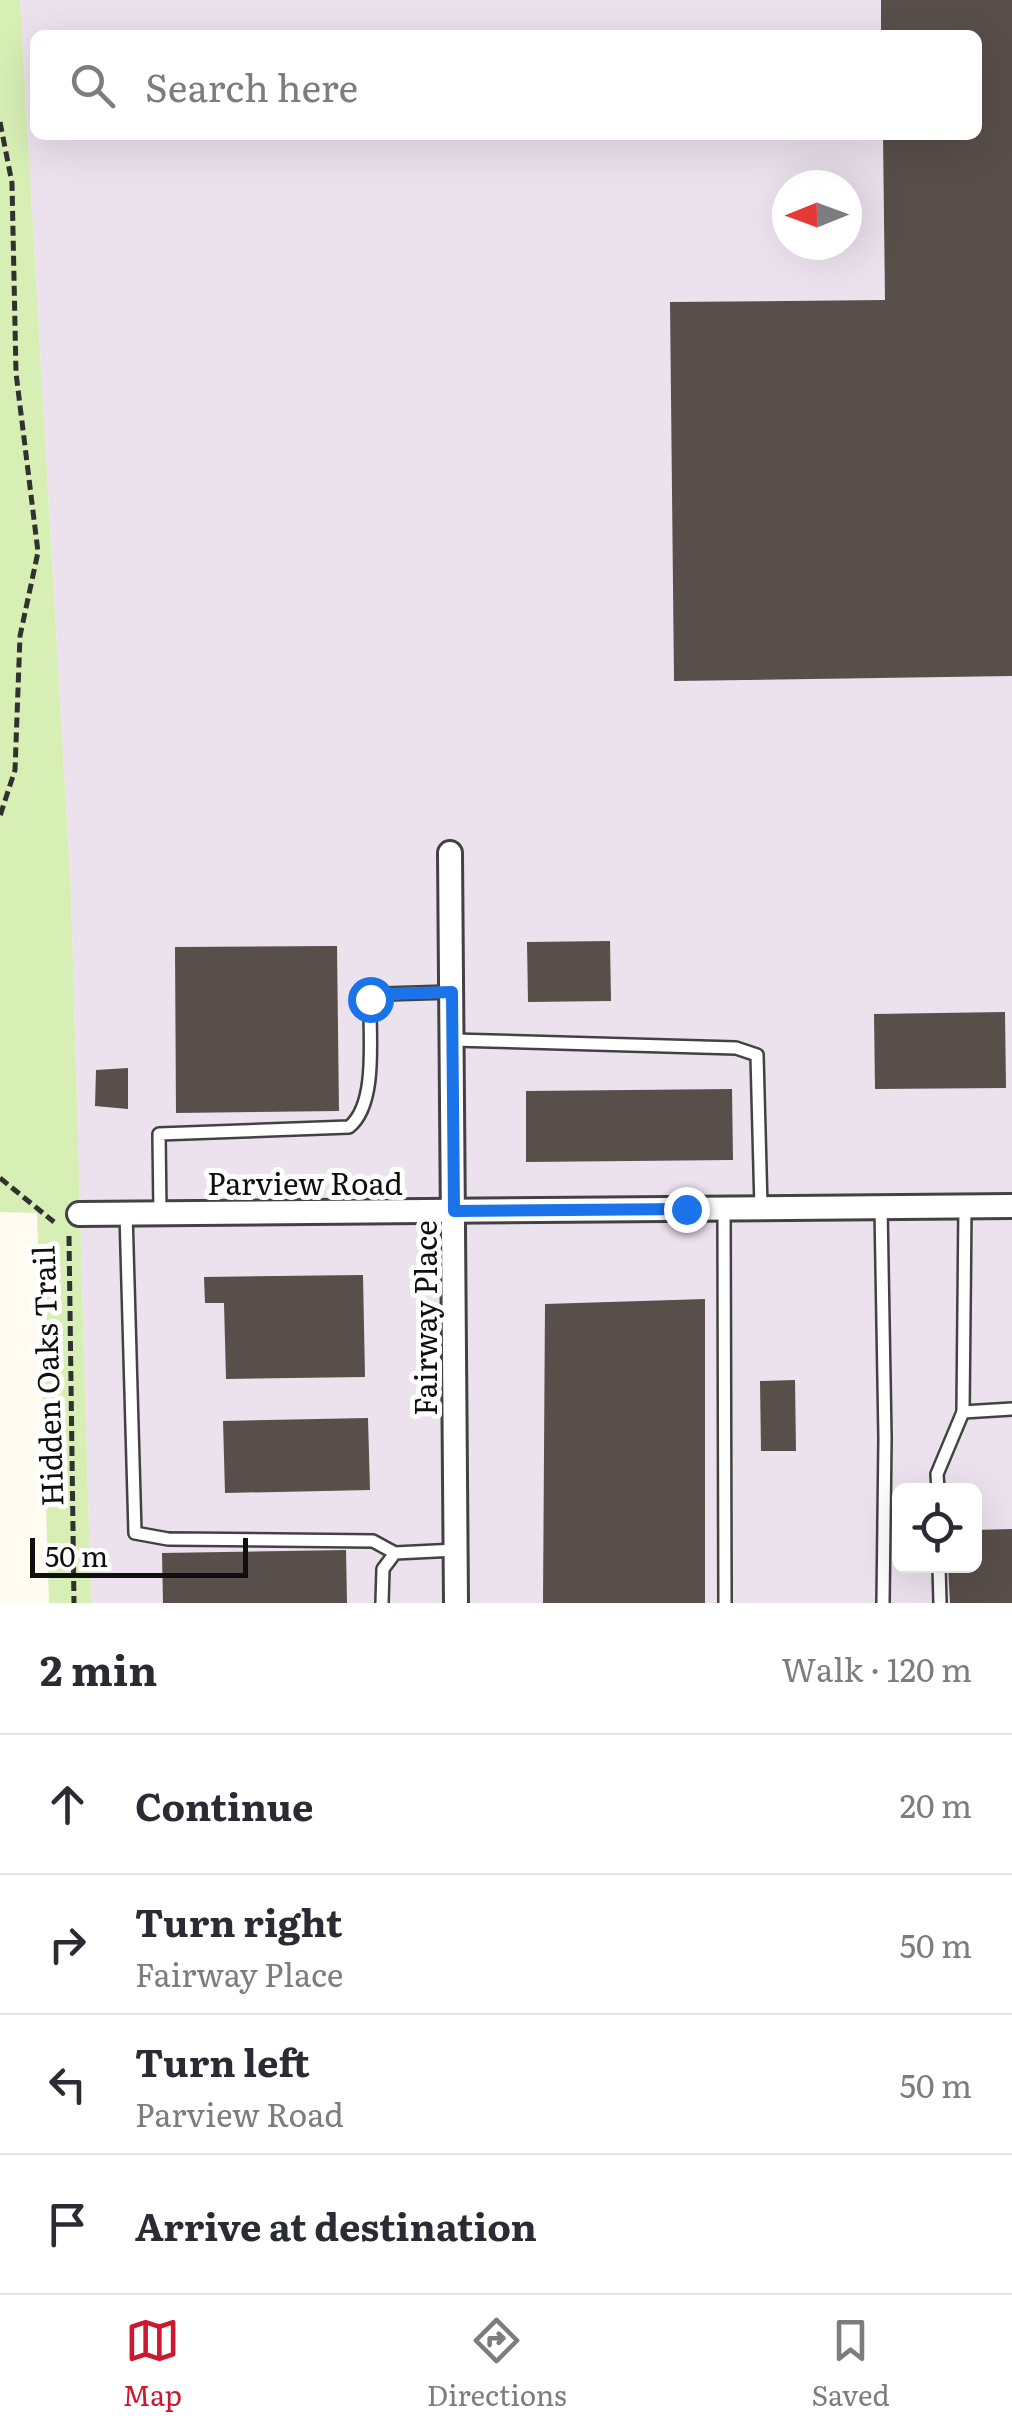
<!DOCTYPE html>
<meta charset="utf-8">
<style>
body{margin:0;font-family:Literata,serif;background:#f7f7f7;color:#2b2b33}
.controls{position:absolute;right:30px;bottom:30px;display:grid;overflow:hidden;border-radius:15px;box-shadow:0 10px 40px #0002}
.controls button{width:90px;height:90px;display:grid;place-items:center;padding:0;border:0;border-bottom:2px solid #e1e1e2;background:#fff;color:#2b2b33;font:50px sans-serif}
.compass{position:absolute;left:772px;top:170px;width:90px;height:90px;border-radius:50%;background:#fff;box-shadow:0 10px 40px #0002;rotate:269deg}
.scale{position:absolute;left:30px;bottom:25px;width:218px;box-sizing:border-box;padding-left:10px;border:5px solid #0f0f0f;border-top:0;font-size:28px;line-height:35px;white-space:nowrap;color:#0f0f0f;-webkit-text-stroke:8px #fff;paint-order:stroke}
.stop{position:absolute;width:30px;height:30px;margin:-22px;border:8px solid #1a73e8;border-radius:50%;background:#fff}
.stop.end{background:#1a73e8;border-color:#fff;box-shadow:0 2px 10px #0008}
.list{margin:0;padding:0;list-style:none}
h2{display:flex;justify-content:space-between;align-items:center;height:130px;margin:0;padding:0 40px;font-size:42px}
h2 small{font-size:32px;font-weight:400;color:#7c7c81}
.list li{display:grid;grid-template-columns:65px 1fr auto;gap:30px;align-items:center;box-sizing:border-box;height:140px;padding:0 40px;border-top:2px solid #e1e1e2}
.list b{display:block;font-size:38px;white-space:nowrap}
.list p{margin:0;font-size:32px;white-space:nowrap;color:#7c7c81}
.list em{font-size:32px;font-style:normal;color:#7c7c81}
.icon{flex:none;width:55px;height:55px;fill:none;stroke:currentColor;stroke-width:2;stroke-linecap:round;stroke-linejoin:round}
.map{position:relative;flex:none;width:1012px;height:1603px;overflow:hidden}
.search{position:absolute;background:#fff;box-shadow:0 10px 40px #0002;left:30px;right:30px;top:30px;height:110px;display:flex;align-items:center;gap:25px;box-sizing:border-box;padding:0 35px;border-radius:15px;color:#7c7c81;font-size:38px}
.sheet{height:690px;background:#fff}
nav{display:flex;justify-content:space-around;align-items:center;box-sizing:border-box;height:140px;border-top:2px solid #e1e1e2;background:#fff;font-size:28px;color:#7c7c81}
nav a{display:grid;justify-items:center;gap:5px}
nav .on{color:#cd182f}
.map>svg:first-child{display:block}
</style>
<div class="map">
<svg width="1012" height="1603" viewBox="0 0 1012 1603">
<rect width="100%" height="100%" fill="#fffbf0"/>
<path fill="#ece2ee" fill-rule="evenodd" d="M20,0H1012V1603H91L71,894ZM35,35H977V135H35ZM787,185H847V245H787ZM900,1490H974V1566H900Z"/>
<path fill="#d7eeb5" d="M0,0H20L71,894L91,1603H49L37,1213L0,1212Z"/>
<g fill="#584e4a">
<path d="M881,0H1012V676L674,681L670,302L885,300L883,135H977V35H881Z"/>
<path d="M610,941L611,1001L528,1002L527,942Z"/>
<path d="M337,946L339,1111L176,1113L175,947Z"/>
<path d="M1005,1012L1006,1088L875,1089L874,1014Z"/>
<path d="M128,1068V1109L95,1106L96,1070Z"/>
<path d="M732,1089L733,1160L526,1162V1091Z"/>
<path d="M363,1275L365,1377L226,1379L224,1303H205L204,1277Z"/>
<path d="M705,1299V1603H543L545,1304Z"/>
<path d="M795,1380L796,1451H761L760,1381Z"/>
<path d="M368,1418L370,1490L225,1493L223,1421Z"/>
<path d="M1012,1529V1603H950L948,1566H974V1530Z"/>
<path d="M346,1550L347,1603H163L162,1553Z"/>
</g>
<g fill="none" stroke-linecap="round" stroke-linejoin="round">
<defs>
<g id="service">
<path d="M453,1040L736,1048L757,1055L761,1208"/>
<path d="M965,1206L963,1412L1012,1409"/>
<path d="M881,1207L885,1438L883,1603"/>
<path d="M724,1209L725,1603"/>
<path d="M126,1213L135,1533L168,1539L373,1541L395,1553"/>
<path d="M160,1213L159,1134L349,1127C378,1104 369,1035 370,999L385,994L451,992"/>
<path d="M938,1490L937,1474L963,1412"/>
<path d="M939,1566L940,1603"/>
<path d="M382,1603L383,1569L395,1553L456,1550"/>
</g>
<g id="minor">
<path d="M450,853L456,1603"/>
<path d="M79,1214L1012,1206"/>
</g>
</defs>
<use href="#service" stroke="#424242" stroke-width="16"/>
<use href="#minor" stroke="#424242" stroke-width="28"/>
<g stroke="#313131" stroke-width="5" stroke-dasharray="10 5" stroke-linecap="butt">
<path d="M0,122L12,183L16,373L38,552L20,636L15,770L0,816"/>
<path d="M0,1178L54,1222"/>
<path d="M69,1236L74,1603"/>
</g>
<use href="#service" stroke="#fff" stroke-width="11"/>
<use href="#minor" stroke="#fff" stroke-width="22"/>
</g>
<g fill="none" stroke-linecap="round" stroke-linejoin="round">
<path stroke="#1a73e8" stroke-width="12" d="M370,999L385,994L452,992L454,1211L686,1209"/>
</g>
<g text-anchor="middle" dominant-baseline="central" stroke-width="10" stroke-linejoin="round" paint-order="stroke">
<g font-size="30" fill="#0f0f0f" stroke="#fff">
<text x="305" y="1182">Parview Road</text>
<text transform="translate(424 1318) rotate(-90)">Fairway Place</text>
<text transform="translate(46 1376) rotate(-92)">Hidden Oaks Trail</text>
</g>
</g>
</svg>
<div class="controls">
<button><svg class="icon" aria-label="locate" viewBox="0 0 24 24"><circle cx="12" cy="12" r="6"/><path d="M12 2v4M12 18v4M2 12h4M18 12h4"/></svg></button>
</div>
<svg class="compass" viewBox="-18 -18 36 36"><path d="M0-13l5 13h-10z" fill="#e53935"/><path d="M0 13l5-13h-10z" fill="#7c7c81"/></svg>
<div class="scale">50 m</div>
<div class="stop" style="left:370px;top:999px"></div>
<div class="stop end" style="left:686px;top:1209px"></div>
<div class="search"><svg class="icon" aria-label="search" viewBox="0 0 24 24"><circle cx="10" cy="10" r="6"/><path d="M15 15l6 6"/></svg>Search here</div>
</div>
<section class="sheet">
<h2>2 min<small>Walk · 120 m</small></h2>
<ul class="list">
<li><svg class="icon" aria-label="ahead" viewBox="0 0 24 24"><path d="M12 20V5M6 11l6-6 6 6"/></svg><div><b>Continue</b></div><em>20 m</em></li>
<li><svg class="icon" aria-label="right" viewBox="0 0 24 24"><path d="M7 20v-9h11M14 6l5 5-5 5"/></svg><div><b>Turn right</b><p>Fairway Place</p></div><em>50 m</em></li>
<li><svg class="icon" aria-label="left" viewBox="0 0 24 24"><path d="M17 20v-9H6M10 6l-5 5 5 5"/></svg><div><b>Turn left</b><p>Parview Road</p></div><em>50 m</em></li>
<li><svg class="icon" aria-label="arrive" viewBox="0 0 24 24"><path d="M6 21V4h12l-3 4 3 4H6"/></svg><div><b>Arrive at destination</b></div></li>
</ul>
</section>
<nav>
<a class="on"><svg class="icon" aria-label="map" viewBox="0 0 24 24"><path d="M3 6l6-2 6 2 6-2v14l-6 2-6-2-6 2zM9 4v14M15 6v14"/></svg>Map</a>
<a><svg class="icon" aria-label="directions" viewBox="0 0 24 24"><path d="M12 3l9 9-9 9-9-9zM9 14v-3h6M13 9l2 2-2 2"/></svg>Directions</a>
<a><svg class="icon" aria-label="saved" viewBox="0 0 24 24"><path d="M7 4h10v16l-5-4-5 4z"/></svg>Saved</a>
</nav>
